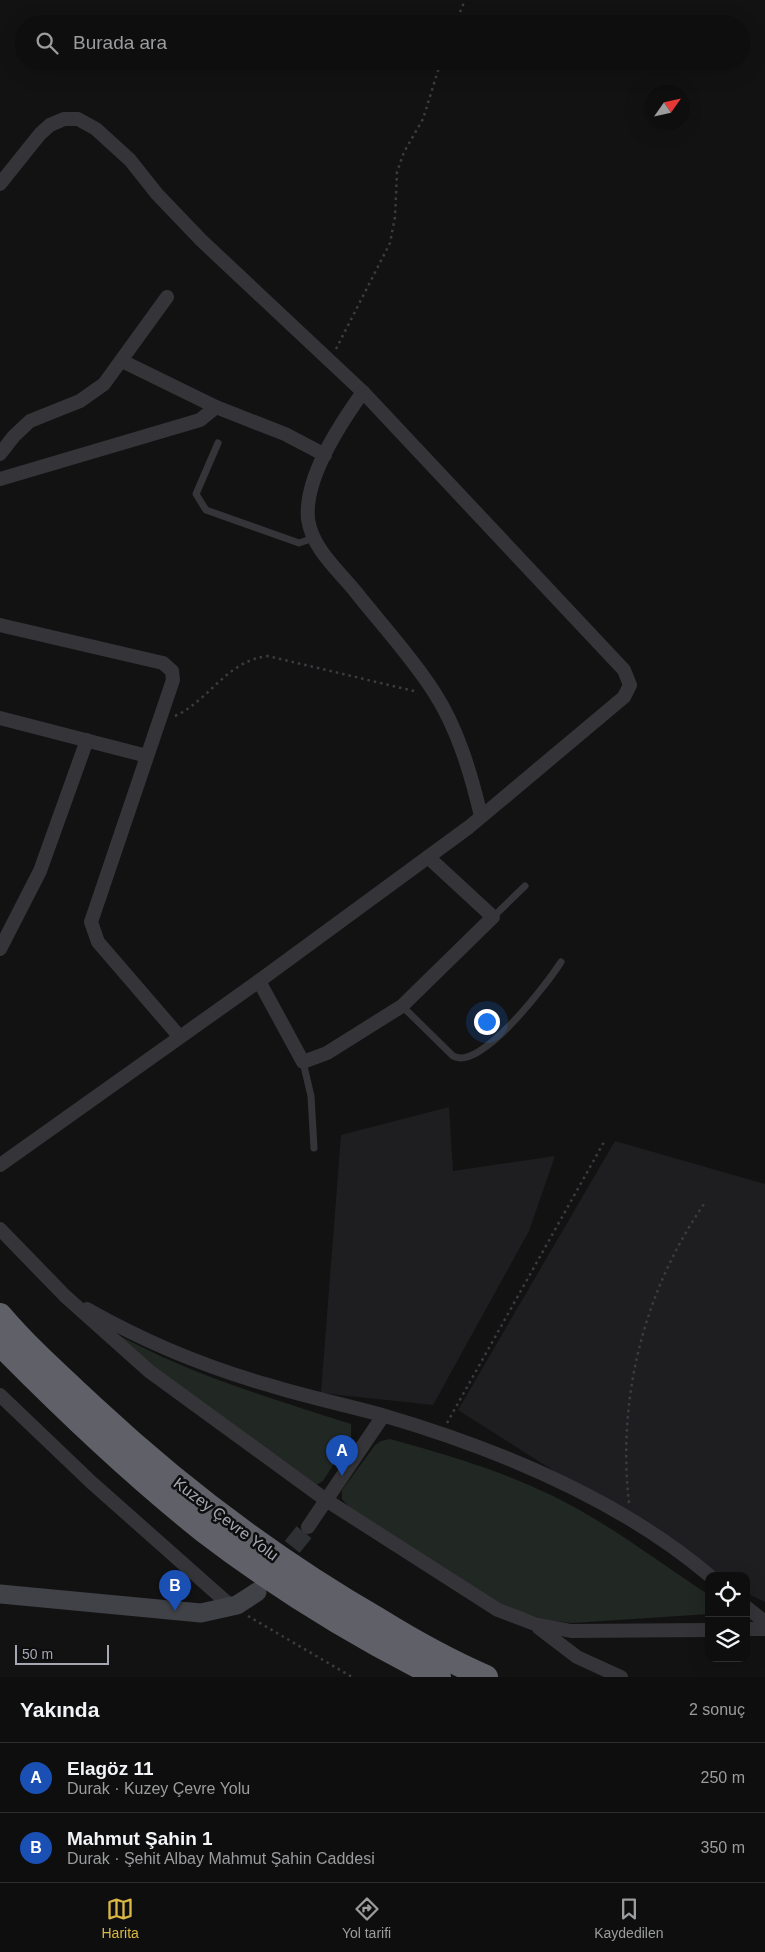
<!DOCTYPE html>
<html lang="tr">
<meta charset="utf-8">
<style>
body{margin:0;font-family:Helvetica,sans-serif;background:#1c1c1c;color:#f1f3f6}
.controls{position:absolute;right:15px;bottom:15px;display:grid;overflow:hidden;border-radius:10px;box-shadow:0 5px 20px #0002}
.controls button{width:45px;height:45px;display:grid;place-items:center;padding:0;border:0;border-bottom:1px solid #2e2e2e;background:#0e0e0e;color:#f1f3f6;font:25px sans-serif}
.compass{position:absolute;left:645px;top:85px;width:45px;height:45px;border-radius:50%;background:#0e0e0e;box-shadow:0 5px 20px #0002;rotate:56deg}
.scale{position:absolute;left:15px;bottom:12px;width:94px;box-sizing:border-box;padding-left:5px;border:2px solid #a5a7b2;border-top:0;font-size:14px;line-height:18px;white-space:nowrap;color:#a5a7b2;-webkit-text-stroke:4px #0d0d0e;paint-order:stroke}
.you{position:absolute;left:486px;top:1021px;width:18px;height:18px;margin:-12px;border:4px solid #fff;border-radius:50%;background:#1a73e8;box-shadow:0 0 0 8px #1a73e833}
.badge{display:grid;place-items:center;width:32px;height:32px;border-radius:50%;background:#dab843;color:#fff;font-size:16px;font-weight:700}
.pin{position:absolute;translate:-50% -41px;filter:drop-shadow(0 1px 2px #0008)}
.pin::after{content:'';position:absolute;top:26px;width:18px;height:15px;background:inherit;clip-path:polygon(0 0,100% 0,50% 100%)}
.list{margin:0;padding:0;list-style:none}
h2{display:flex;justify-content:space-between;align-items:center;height:65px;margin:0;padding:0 20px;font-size:21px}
h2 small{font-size:16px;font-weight:400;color:#9b9c9e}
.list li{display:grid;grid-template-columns:32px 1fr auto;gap:15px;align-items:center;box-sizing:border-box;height:70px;padding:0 20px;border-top:1px solid #2e2e2e}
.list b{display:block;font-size:19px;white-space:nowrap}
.list p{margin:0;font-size:16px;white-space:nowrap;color:#9b9c9e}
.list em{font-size:16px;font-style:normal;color:#9b9c9e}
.icon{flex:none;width:28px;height:28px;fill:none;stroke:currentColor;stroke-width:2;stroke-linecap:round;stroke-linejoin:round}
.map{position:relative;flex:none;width:765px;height:1677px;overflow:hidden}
.search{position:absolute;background:#0e0e0e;box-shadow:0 5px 20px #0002;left:15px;right:15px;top:15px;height:55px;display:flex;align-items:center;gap:12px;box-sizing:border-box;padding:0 18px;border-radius:28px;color:#9b9c9e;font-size:19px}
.sheet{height:205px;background:#0e0e0e}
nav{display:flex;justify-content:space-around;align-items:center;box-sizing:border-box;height:70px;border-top:1px solid #2e2e2e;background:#0e0e0e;font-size:14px;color:#9b9c9e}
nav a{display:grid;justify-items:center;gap:2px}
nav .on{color:#dab843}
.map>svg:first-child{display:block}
</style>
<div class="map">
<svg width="765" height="1677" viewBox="0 0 765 1677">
<rect width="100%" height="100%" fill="#121213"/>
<g fill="#1e1e20">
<path d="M449,1107L453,1171L555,1156L529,1231L433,1405L321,1393L341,1135Z"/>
<path d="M615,1141L765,1184V1602L746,1593V1576H713L639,1525L458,1410Z"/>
</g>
<g fill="#212722">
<path d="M108,1329C184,1373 267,1397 351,1424V1437L323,1481L316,1485L152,1371Z"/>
<path d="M390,1439C445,1454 499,1470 551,1495C607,1522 657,1561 709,1595V1614L572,1623C501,1618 449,1573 392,1535C376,1524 353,1514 342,1499V1490L375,1445L381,1441Z"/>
</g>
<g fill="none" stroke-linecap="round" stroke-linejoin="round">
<path stroke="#2f3033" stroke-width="19" stroke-dasharray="19 9" stroke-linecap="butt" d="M275,1569L308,1527"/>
<g stroke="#3b3c40" stroke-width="2.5" stroke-dasharray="2.5 4" stroke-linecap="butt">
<path d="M455,24L465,0"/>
<path d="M336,349L390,243L395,217L397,172L404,152L423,119L441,61"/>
<path d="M175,716C210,700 226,661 268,656L418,692"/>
<path d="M447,1423L604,1142"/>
<path d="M629,1503C617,1398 644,1291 704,1204"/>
<path d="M248,1616L352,1677"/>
</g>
<g stroke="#353539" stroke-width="7">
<path d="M218,443L196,494L206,510L299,543L314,538"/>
<path d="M493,917L525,886"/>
<path d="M402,1006L453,1056C480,1072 547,984 561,962"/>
<path d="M303,1062L311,1096L314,1148"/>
</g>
<g stroke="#353539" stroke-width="14">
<path d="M0,184L40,134L50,125L64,119H78L96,129L130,160L157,194L201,240L363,392L624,670L630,685L624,697L469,827L259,981L0,1165"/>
<path d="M122,361L216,407L285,434L325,455"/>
<path d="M363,392C340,424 304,478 308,519C312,548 337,569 355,591C381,624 412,657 434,692C458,729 471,774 481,816"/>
<path d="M0,454L14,436L30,421L80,401L104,384L167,297"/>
<path d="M0,479L200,420L216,407"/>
<path d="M0,625L163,663L172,671L173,680L91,922L98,942L179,1036"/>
<path d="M0,718L147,756"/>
<path d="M0,949L40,871L87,740"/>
<path d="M259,981L303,1062L327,1053L402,1006L493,917L428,857"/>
<path d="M0,1229L65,1296L149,1371L326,1500L498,1610L535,1624L571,1631L709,1630"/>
<path d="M87,1309C145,1342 208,1368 272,1386C308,1397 345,1405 382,1415C495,1448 619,1499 710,1576"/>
<path d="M0,1395L91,1482L232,1607"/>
<path d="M308,1527L383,1416"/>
<path d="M746,1607L765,1622"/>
<path d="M539,1628L577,1657L621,1677"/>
<path d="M746,1629H765"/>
</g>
<path stroke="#414247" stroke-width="19" d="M0,1594L201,1613L237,1605L257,1592"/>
<g stroke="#606168" stroke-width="24">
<path d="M0,1315C29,1349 62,1378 94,1408C182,1490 275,1560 379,1620C413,1641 449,1661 486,1677"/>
<path d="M0,1344C65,1410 132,1474 204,1531C277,1587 357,1636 439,1677"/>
</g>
</g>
<g text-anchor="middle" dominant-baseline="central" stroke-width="5" stroke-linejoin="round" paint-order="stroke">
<g font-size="16" fill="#a5a7b2" stroke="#0d0d0e">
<text transform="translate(226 1519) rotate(37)">Kuzey Çevre Yolu</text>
</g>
</g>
</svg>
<div class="controls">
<button><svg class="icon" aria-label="locate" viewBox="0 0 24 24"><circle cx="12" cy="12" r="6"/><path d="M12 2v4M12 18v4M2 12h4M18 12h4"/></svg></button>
<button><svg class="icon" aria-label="layers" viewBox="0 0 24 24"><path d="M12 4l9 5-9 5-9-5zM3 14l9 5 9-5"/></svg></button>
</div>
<svg class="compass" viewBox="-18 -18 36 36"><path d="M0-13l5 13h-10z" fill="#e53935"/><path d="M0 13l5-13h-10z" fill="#9b9c9e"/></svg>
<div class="scale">50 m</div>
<div class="you"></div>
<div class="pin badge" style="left:342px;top:1476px;background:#1a4fb4">A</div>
<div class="pin badge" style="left:175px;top:1611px;background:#1a4fb4">B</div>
<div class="search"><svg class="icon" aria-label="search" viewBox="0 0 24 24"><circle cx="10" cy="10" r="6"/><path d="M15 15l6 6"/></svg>Burada ara</div>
</div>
<section class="sheet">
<h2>Yakında<small>2 sonuç</small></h2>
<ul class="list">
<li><span class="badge" style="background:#1a4fb4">A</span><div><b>Elagöz 11</b><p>Durak · Kuzey Çevre Yolu</p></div><em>250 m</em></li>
<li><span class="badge" style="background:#1a4fb4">B</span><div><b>Mahmut Şahin 1</b><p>Durak · Şehit Albay Mahmut Şahin Caddesi</p></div><em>350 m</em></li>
</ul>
</section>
<nav>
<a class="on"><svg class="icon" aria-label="map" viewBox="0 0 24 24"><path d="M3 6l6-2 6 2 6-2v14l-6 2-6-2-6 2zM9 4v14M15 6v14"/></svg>Harita</a>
<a><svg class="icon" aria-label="directions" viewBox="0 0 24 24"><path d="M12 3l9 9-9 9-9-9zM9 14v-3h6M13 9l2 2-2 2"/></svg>Yol tarifi</a>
<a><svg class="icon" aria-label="saved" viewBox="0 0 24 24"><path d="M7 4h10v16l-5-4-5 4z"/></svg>Kaydedilen</a>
</nav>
